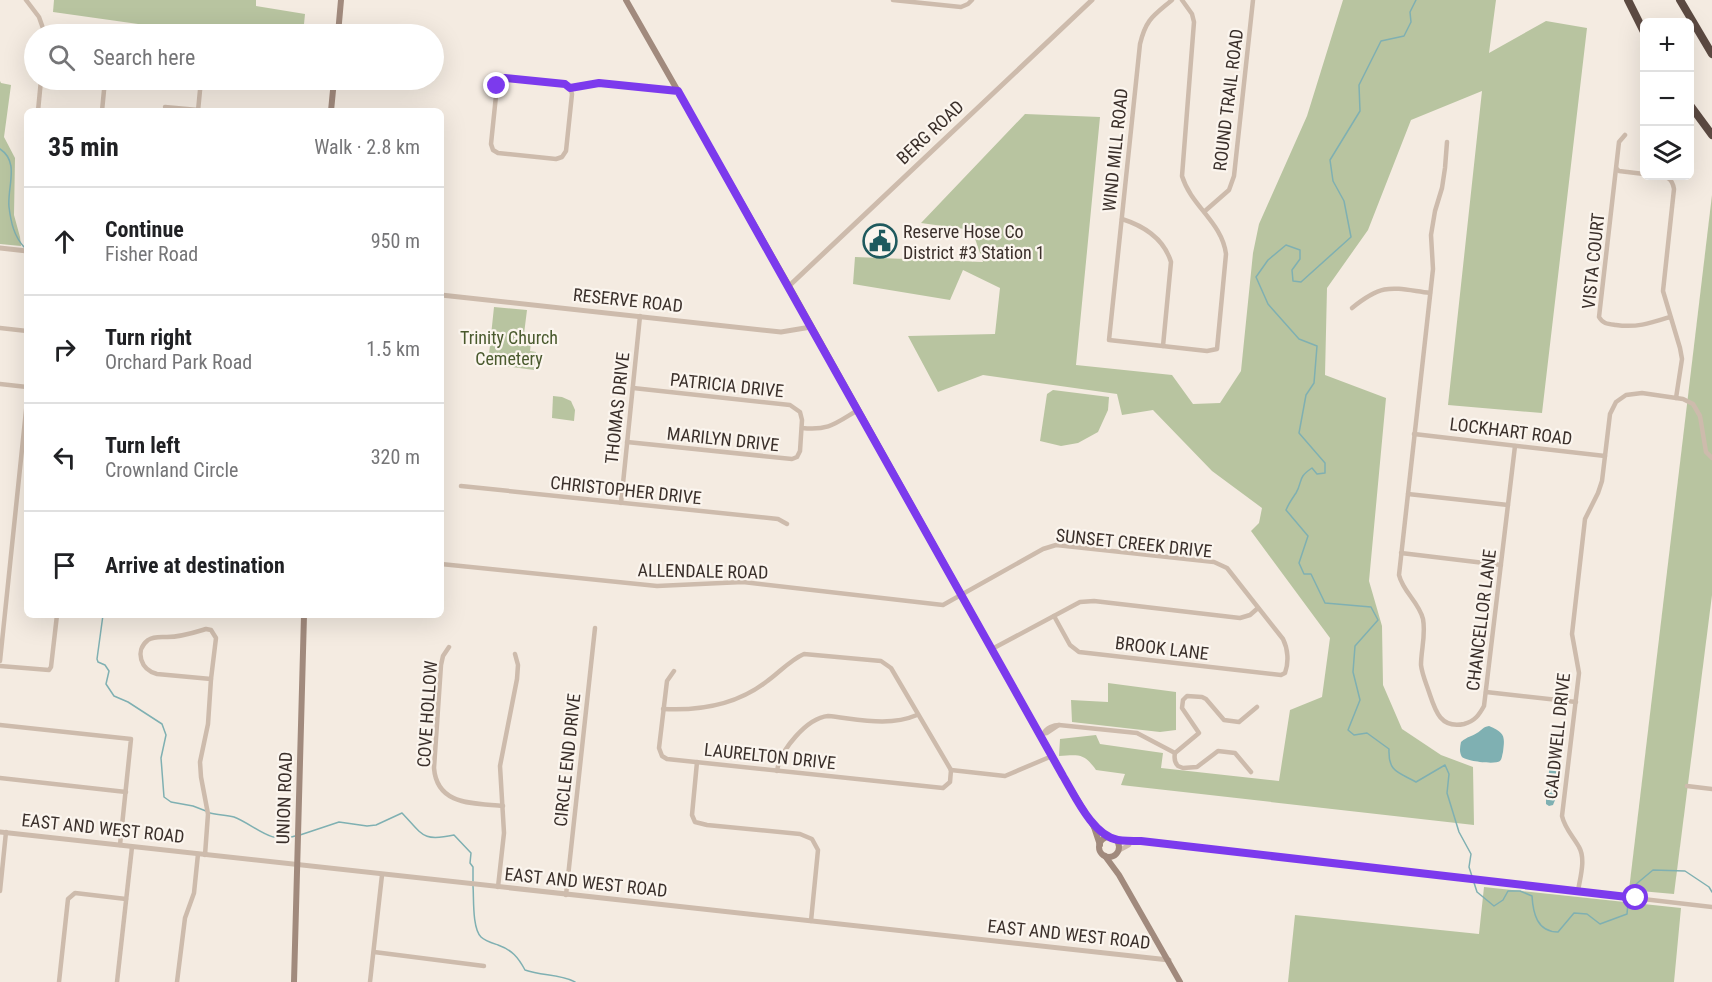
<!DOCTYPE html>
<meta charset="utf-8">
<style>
body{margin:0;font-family:"Roboto Condensed",sans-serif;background:#f6f6f6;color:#202124}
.controls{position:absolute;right:18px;top:18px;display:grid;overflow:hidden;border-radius:9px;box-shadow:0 6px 24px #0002}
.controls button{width:54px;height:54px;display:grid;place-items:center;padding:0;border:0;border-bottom:2px solid #e0e0e0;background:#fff;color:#202124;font:30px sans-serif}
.stop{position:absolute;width:18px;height:18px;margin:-14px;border:4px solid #7c3aed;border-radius:50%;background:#fff}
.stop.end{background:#7c3aed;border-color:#fff;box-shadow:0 2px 6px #0008}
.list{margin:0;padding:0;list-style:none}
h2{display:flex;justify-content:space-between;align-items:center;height:78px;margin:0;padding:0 24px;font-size:26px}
h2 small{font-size:20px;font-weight:400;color:#757577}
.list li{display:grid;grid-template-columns:39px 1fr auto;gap:18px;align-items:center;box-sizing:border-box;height:108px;padding:0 24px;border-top:2px solid #e0e0e0}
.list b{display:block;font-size:22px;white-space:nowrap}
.list p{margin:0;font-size:20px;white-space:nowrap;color:#757577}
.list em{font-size:20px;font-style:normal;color:#757577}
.icon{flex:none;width:33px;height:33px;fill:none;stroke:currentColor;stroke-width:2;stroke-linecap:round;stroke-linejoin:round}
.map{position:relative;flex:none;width:1712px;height:982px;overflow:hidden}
.search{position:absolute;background:#fff;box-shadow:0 6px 24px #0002;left:24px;top:24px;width:420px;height:66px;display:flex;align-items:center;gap:15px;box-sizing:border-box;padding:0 21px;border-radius:33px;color:#757577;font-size:22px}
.panel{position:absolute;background:#fff;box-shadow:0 6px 24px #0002;left:24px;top:108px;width:420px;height:510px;border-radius:9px}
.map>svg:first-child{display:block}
</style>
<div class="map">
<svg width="1712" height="982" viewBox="0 0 1712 982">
<rect width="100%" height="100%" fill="#f4ebe1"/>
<g fill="#b8c4a0">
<path d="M54,0H256V6L305,14L303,34H209L53,12Z"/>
<path d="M1343,0H1496L1489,53L1546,21L1587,28L1542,413L1448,405L1482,91L1411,120L1368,230L1327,288L1325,375L1386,398L1369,581L1382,626L1383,685L1402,729L1441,755L1473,767L1474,825L1121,785L1125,774L1096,770C1084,753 1079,755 1059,756L1060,739L1096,735L1100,744L1163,753L1161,768L1279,781L1290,710L1322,697L1330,638L1251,531L1259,523L1262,508L1212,471L1153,410L1122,415L1117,394L983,375L938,392L908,336L995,334L1000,288L963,270L950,300L853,284L855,257L983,262L972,230L921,223L1025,114L1100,117L1076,365L1172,375L1193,404L1220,403L1241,371L1253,253L1259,224L1307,116Z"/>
<path d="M0,81L1,83L11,85L4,137L15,158L14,215L20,237L21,246L0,244Z"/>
<path d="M1712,195V595L1674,894L1629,890Z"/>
<path d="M494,307L527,310L524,334L532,335L530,351L536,352L534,370L488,364Z"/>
<path d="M1053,390L1109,397L1108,410L1098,432L1078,443L1061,446L1040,441L1047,394Z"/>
<path d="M553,396L562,397L571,401L575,410L574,421L552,418Z"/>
<path d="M1108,683L1176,692V730L1160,732L1072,722L1071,700L1108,702Z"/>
<path d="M1484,887L1681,908L1674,982H1288L1295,915L1479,934Z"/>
</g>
<g fill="#7fb0b2">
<path d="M1489,726C1505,733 1505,736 1503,752C1502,755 1502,759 1500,761C1495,765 1466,761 1462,757C1459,752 1460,747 1461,742C1468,736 1471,737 1477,733C1482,730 1483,727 1489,726Z"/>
<path d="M1559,739L1562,744L1555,800L1553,805L1549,806L1546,804V799L1552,744L1554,740Z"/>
</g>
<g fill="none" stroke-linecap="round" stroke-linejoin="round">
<g stroke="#7fb0b2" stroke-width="1.5">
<path d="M1416,0L1410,12L1411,22L1404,36L1381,41L1359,85L1360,111L1330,160L1333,181L1344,201L1351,237L1301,282L1293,281L1292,270L1300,259V250L1286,245L1268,260L1256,277L1268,304L1299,339L1317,346L1314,383L1306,395L1299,433L1325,463V473L1317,474L1312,468C1297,478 1303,481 1296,493C1292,499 1289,503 1286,510L1308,536L1299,563L1304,574H1311L1325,603L1371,607L1378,620L1355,646L1353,672L1360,700L1348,730L1354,735L1367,733L1389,749C1388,772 1398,772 1416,782L1445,765L1449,774L1447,793L1459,832L1471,854L1469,867L1477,892L1494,906L1503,900L1508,891H1520L1532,896C1533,913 1537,932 1558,932L1574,913L1587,914L1600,924L1627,914L1629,890L1653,870L1685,871L1709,887L1712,892"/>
<path d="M0,149C20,162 7,187 9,207C11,223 14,236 24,247"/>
<path d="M103,615L97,659L98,662L105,665L109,671L106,684L114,696L128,702L162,724L166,735L161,758L164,797L171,802L193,806L206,811"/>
<path d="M210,813C218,815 226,815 234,817C255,825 270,845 295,836"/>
<path d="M300,835L339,822L367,826L376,825L402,813C423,835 422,842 454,835L471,853L470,863L473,867V881"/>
<path d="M473,886C474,898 472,928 481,937C485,941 492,943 498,945C512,950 518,957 525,970C542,976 560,974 575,982"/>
</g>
<g stroke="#cdbbac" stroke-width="4.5">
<path d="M26,0L39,17L45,34"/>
<path d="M893,0L961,7L968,4L972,0"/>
<path d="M1172,0C1153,16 1146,19 1140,44L1109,340L1207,351L1217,349L1226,254C1222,222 1191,206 1182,176L1194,22L1192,14L1182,0"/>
<path d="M570,88L572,94L566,151L562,157L556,159L498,153L493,150L491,144L497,86L500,81L505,78L565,84L570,88L599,83L678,91"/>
<path d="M165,107L198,110"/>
<path d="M38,111L41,80"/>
<path d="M102,111L105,80"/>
<path d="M198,111L201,80"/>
<path d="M1625,135L1619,142L1599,317C1603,324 1608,324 1616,325C1637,328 1651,323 1670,317"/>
<path d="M1447,142L1445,168L1442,188L1435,211L1431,235L1433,269L1399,575C1403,592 1419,602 1423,619C1426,635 1421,650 1421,665C1422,674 1426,683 1429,692C1435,710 1440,729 1464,724C1475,721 1479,715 1484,706L1515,446"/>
<path d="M1617,169L1619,171L1644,174"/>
<path d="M1656,176C1667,177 1672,177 1674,189L1663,291L1680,348L1682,359L1676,398"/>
<path d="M1205,211L1229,190L1234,176L1253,0"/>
<path d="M1122,219C1144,226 1164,239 1171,262L1163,346"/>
<path d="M1352,308C1384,282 1392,288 1430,293"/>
<path d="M0,328L27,331"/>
<path d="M0,384L27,387"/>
<path d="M802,428C829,431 836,423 858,410"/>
<path d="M1414,434L1605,456"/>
<path d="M627,442L792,459L797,457L800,451L802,420L800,412L790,405L633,388"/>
<path d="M461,486L778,519L787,524"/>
<path d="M1408,494L1508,505"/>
<path d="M621,503L640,316"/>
<path d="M1401,553L1501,565"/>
<path d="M441,564L657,586L743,582L943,605L1043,549L1056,545L1214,562L1227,568L1283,639C1288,649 1289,662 1285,673L1281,675L1079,652L1070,645L1054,616"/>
<path d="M206,629L211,630L216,638L211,679L157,674C141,670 134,651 148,640C154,636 161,637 167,637C181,637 193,633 206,629Z"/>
<path d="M449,647L443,656L441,665L434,768C437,806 474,803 503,806"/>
<path d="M992,649L1080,602L1094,601L1240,618L1250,615L1258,608"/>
<path d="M0,661L27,401"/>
<path d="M0,666L49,670L51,667L57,615"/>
<path d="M674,671L667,681L659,748L662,756L667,759L943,788L950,782L951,770"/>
<path d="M1486,692L1576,702"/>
<path d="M663,709C701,711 736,705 766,682C779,673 790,660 804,654L881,661L891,668L951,770"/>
<path d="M0,725L131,739L120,845"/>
<path d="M1059,725L1137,733L1175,753"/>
<path d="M1040,734L1047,733L1059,725C1054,725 1046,728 1044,733"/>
<path d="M697,762L692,815L695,822L707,825L800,834L812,839L818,850L811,921"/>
<path d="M951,770L1005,776L1052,756"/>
<path d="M777,771C780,750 807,718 828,716C858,719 889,727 917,715"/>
<path d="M1251,772L1235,753L1218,751L1197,767L1183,768L1178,766C1174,762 1174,758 1175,753L1199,733L1182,708L1183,700L1187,696L1202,697L1206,699L1224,720L1239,722L1257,707"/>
<path d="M0,778L126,792"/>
<path d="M1687,786L1712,789"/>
<path d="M1114,840L1141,841L1712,907"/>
<path d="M1118,851L1129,845L1131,841"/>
<path d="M205,855L208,814L201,777L200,762L208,724L211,679"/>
<path d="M498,887L504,833L500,766L517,679L518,665L515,654"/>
<path d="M0,891L6,832"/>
<path d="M1578,891C1580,878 1586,859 1579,847C1573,836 1565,829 1562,816L1579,673L1572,634L1585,519L1598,493L1602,481L1610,414L1616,402L1626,395L1642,393L1683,399L1693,404L1700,416L1706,452L1712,458"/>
<path d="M566,895L595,628"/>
<path d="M374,952L484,966"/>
<path d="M59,982L68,899L75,893L126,899"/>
<path d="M117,982L132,847"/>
<path d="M177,982L185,918L194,893L198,854"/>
<path d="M370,982L382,875"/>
</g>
<g stroke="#cdbbac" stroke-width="5">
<path d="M0,248L27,251"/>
<path d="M789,286L1092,0"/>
<path d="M441,295L781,332L811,327"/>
<path d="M0,832L1169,960"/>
</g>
<g stroke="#a18a7d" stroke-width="6">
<path d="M626,0L789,286L1063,776L1094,827L1100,845"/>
<path d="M338,34L341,0"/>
<path d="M331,111L334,80"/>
<path d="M1094,827L1111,838"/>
<circle cx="1109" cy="847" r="10"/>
<path d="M1105,856L1119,875L1180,982"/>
<path d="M294,982L304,615"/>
</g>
<g stroke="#5c4a42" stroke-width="8">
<path d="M1628,0L1644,32"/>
<path d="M1680,0L1712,54"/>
<path d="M1690,105L1712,135"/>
</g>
</g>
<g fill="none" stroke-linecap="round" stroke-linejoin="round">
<path stroke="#7c3aed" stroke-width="8" d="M497,86L500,81L505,78L565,84L570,88L599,83L678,91L1063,776C1075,796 1093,836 1118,840C1125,841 1133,841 1141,841L1636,898"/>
</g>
<defs>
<symbol id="civic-ring" viewBox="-11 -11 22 22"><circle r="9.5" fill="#fbf5ee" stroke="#1f5a5e" stroke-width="1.5"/><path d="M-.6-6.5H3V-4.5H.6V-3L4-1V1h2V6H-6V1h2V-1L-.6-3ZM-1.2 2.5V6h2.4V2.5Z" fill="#1f5a5e"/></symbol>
</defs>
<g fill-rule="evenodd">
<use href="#civic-ring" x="861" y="222" width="38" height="38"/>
</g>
<g text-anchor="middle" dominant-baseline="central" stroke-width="4.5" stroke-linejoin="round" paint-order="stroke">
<g font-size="18" fill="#3b302b" stroke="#fbf5ee">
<text transform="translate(1228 100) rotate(-83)">ROUND TRAIL ROAD</text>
<text transform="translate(930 132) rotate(-43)">BERG ROAD</text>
<text transform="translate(1115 150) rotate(-84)">WIND MILL ROAD</text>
<text transform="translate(1593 261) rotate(-84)">VISTA COURT</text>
<text transform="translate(628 300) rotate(6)">RESERVE ROAD</text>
<text transform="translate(727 385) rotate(6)">PATRICIA DRIVE</text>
<text transform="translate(617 408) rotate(-84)">THOMAS DRIVE</text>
<text transform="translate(1511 431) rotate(7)">LOCKHART ROAD</text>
<text transform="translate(723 439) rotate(6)">MARILYN DRIVE</text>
<text transform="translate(626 490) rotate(6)">CHRISTOPHER DRIVE</text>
<text transform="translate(1134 543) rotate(6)">SUNSET CREEK DRIVE</text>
<text transform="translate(703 571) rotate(1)">ALLENDALE ROAD</text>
<text transform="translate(1481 620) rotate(-83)">CHANCELLOR LANE</text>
<text transform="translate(1162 648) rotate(7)">BROOK LANE</text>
<text transform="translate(427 714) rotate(-86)">COVE HOLLOW</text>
<text transform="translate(1557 736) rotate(-84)">CALDWELL DRIVE</text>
<text transform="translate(770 756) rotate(6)">LAURELTON DRIVE</text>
<text transform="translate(567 760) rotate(-84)">CIRCLE END DRIVE</text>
<text transform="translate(284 798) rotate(-88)">UNION ROAD</text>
<text transform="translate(103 828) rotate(6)">EAST AND WEST ROAD</text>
<text transform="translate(586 882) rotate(6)">EAST AND WEST ROAD</text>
<text transform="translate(1069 934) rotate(6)">EAST AND WEST ROAD</text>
</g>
<g font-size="18" fill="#3b302b" stroke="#fbf5ee" text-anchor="start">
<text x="903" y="231">Reserve Hose Co<tspan x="903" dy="21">District #3 Station 1</tspan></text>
</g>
<g font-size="18" fill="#4a5a2e" stroke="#fbf5ee">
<text x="509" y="337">Trinity Church<tspan x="509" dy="21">Cemetery</tspan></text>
</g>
</g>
</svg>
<div class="controls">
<button>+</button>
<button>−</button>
<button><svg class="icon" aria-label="layers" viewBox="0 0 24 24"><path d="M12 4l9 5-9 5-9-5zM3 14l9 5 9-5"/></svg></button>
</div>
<div class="stop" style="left:1636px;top:898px"></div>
<div class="stop end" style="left:497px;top:86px"></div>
<div class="search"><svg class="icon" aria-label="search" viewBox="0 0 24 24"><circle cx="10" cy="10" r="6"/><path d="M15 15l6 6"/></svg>Search here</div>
<section class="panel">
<h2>35 min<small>Walk · 2.8 km</small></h2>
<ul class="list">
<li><svg class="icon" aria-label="ahead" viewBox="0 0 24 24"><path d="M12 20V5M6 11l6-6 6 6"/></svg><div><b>Continue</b><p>Fisher Road</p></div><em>950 m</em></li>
<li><svg class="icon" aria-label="right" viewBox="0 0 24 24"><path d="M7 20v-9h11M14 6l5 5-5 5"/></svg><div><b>Turn right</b><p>Orchard Park Road</p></div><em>1.5 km</em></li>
<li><svg class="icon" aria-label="left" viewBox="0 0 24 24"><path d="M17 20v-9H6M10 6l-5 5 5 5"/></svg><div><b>Turn left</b><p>Crownland Circle</p></div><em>320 m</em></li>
<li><svg class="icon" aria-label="arrive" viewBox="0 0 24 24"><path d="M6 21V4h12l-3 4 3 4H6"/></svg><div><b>Arrive at destination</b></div></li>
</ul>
</section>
</div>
